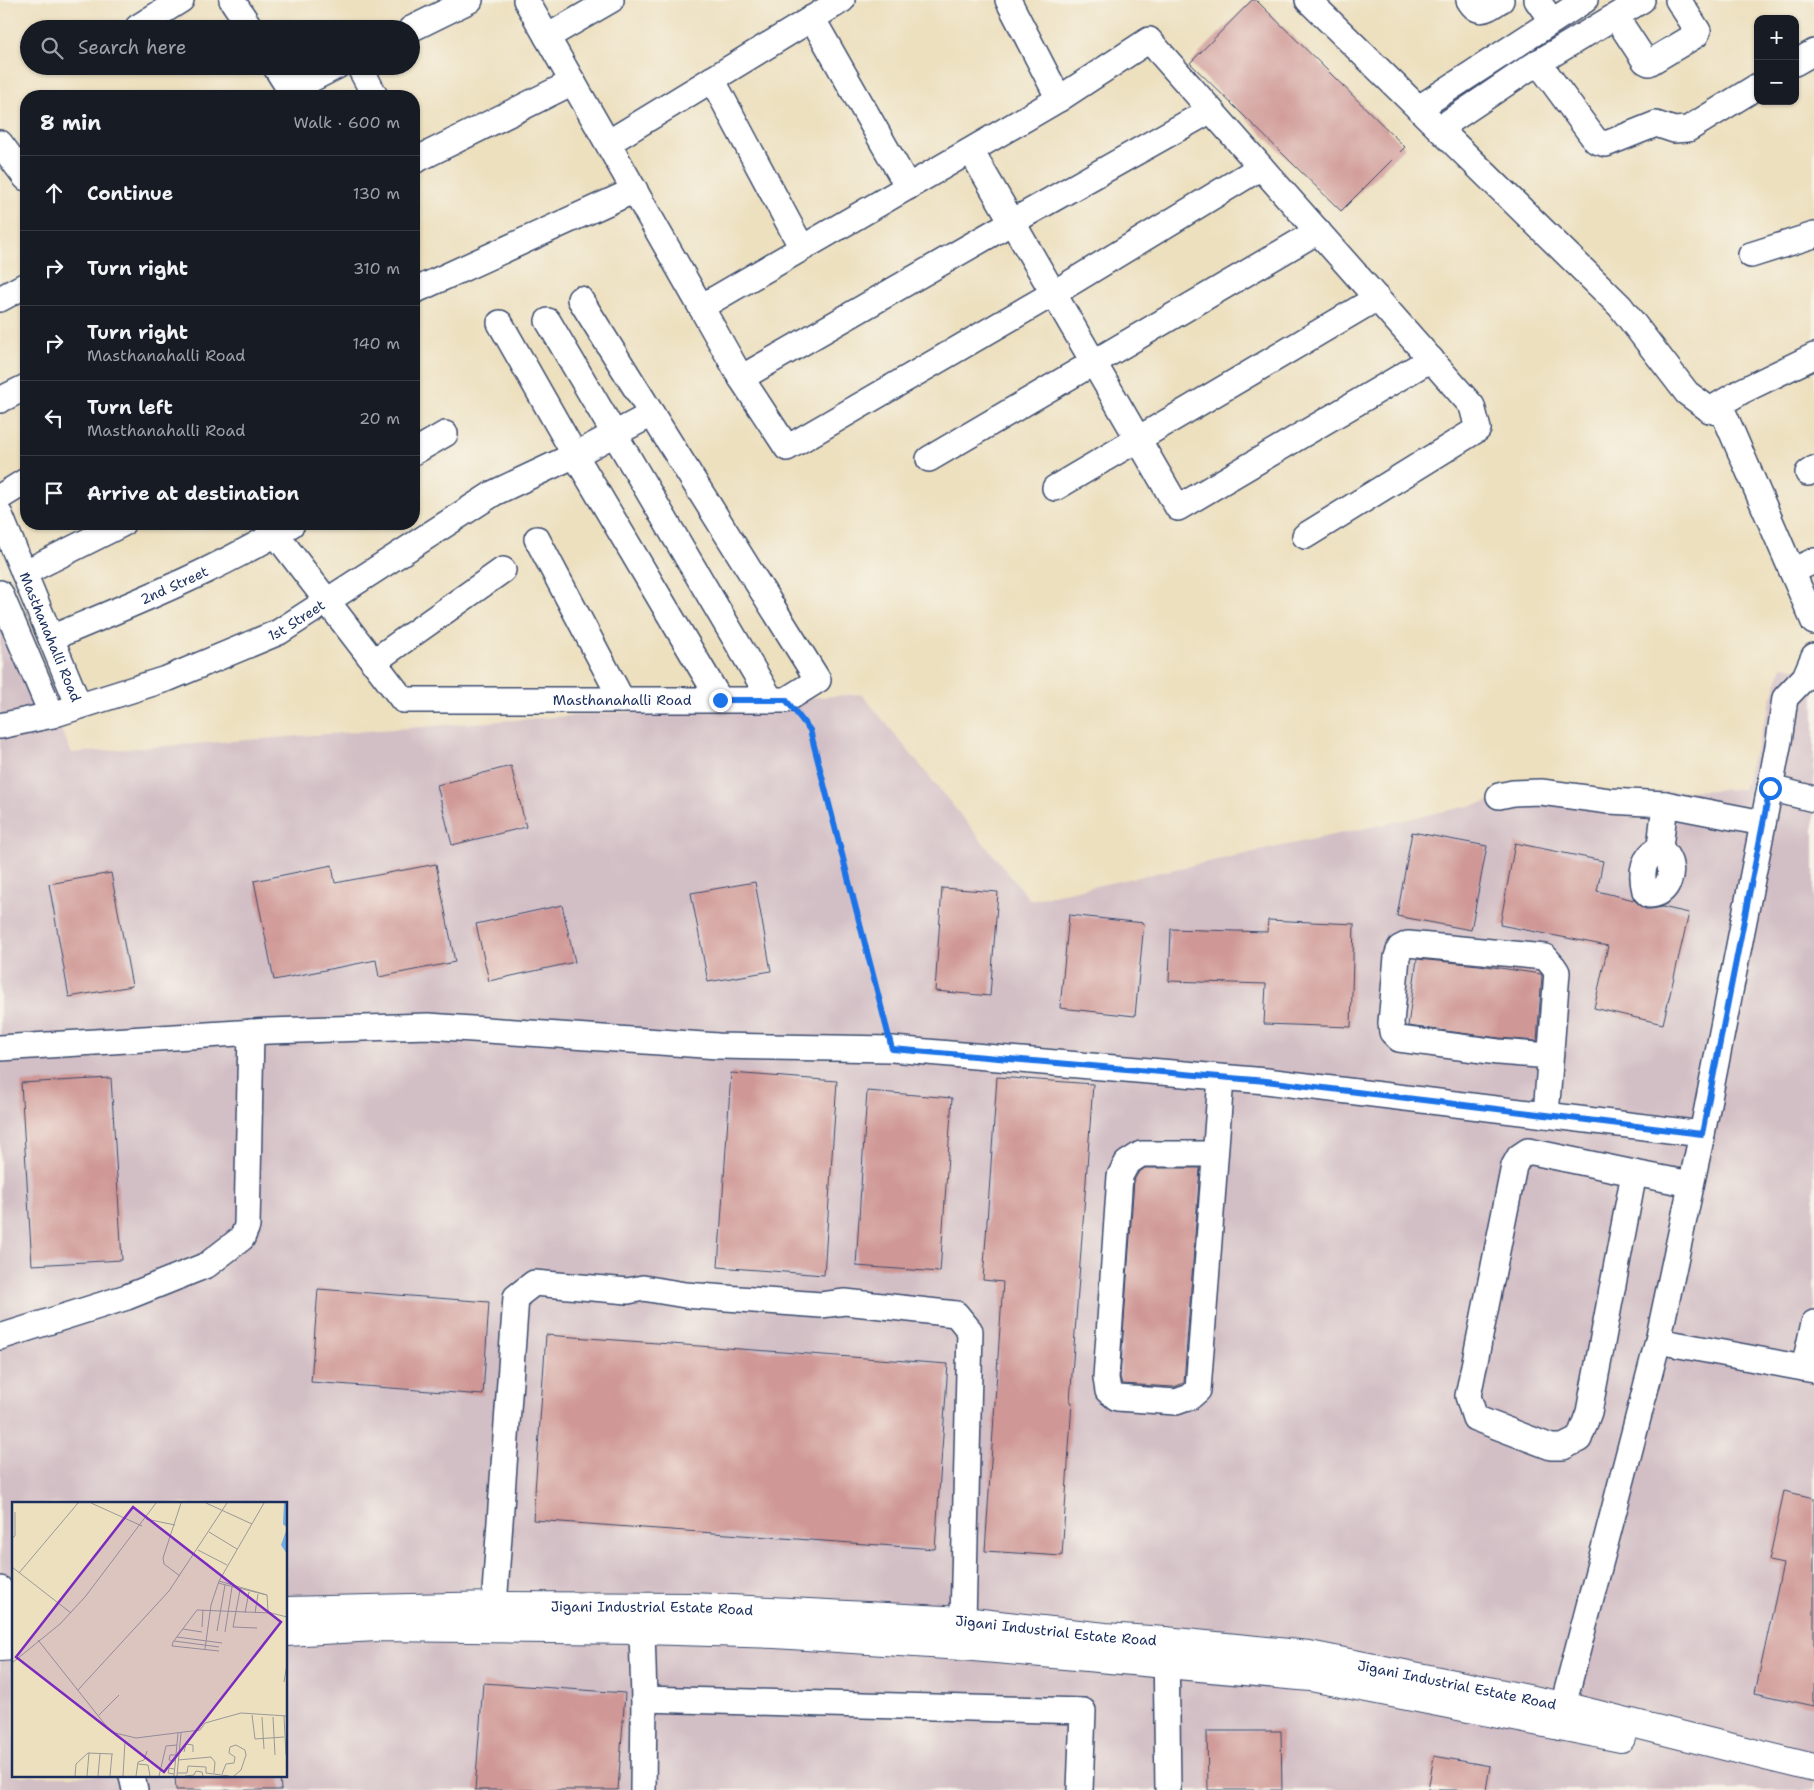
<!DOCTYPE html>
<meta charset="utf-8">
<style>
body{margin:0;font-family:"Shantell Sans",sans-serif;background:#20242c;color:#f1f3f6}
.controls{position:absolute;right:15px;top:15px;display:grid;overflow:hidden;border-radius:10px;box-shadow:0 1px 4px #0004}
.controls button{width:45px;height:45px;display:grid;place-items:center;padding:0;border:0;border-bottom:1px solid #363941;background:#171b24;color:#f1f3f6;font:25px sans-serif}
.stop{position:absolute;width:15px;height:15px;margin:-11px;border:4px solid #1a73e8;border-radius:50%;background:#fff}
.stop.end{background:#1a73e8;border-color:#fff;box-shadow:0 1px 5px #0008}
.list{margin:0;padding:0;list-style:none}
h2{display:flex;justify-content:space-between;align-items:center;height:65px;margin:0;padding:0 20px;font-size:21px}
h2 small{font-size:16px;font-weight:400;color:#9ea1a6}
.list li{display:grid;grid-template-columns:32px 1fr auto;gap:15px;align-items:center;box-sizing:border-box;height:75px;padding:0 20px;border-top:1px solid #363941}
.list b{display:block;font-size:19px;white-space:nowrap}
.list p{margin:0;font-size:16px;white-space:nowrap;color:#9ea1a6}
.list em{font-size:16px;font-style:normal;color:#9ea1a6}
.icon{flex:none;width:28px;height:28px;fill:none;stroke:currentColor;stroke-width:2;stroke-linecap:round;stroke-linejoin:round}
.map{position:relative;flex:none;width:1814px;height:1790px;overflow:hidden}
.search{position:absolute;background:#171b24;box-shadow:0 1px 4px #0004;left:20px;top:20px;width:400px;height:55px;display:flex;align-items:center;gap:12px;box-sizing:border-box;padding:0 18px;border-radius:28px;color:#9ea1a6;font-size:19px}
.panel{position:absolute;background:#171b24;box-shadow:0 1px 4px #0004;left:20px;top:90px;width:400px;height:440px;border-radius:20px}
.map>svg:first-child{display:block}
</style>
<div class="map">
<svg width="1814" height="1790" viewBox="0 0 1814 1790">
<rect width="100%" height="100%" fill="#f7f3e8"/>
<filter id="ink" filterUnits="userSpaceOnUse"><feTurbulence type="fractalNoise" baseFrequency=".02" numOctaves="2"/><feDisplacementMap in="SourceGraphic" scale="10" xChannelSelector="R" yChannelSelector="G"/><feConvolveMatrix kernelMatrix="1 2 1 2 8 2 1 2 1" color-interpolation-filters="sRGB"/></filter>
<filter id="wash" filterUnits="userSpaceOnUse"><feTurbulence type="fractalNoise" baseFrequency=".0096" numOctaves="4" result="noise"/><feDisplacementMap in="SourceGraphic" scale="20" xChannelSelector="R" yChannelSelector="G"/><feGaussianBlur stdDeviation="1.12" result="paint"/><feColorMatrix in="noise" values="0 0 0 0 0 0 0 0 0 0 0 0 0 0 0 0 0 1.4 0 .05"/><feComposite in="paint" operator="in"/></filter>
<g filter="url(#wash)">
<rect width="100%" height="100%" fill="#ede0bf"/>
<path fill="#d2bec5" fill-rule="evenodd" d="M0,601L72,753L862,694L1030,900L1511,797L1743,789L1782,666L1814,671V1790H0ZM14,1504H286V1776H14Z"/>
<g id="blocks">
<g fill="#cf9795">
<path d="M1252,0H1256L1405,147L1341,211L1190,63Z"/>
<path d="M511,766L526,827L452,845L437,785Z"/>
<path d="M1412,832L1487,846L1471,930L1397,916Z"/>
<path d="M1515,843L1603,861L1597,891L1634,900L1645,909H1651L1662,907L1689,913L1663,1024L1594,1008L1608,946L1500,925Z"/>
<path d="M436,864L455,962L379,977L376,960L274,980L254,881L332,865L335,883Z"/>
<path d="M111,873L132,986L69,997L49,884Z"/>
<path d="M755,882L771,971L708,982L691,893Z"/>
<path d="M942,888L998,892L990,996L935,991Z"/>
<path d="M562,905L575,962L489,981L476,924Z"/>
<path d="M1069,915L1144,923L1135,1016L1060,1008Z"/>
<path d="M1268,920L1354,924L1351,1027L1264,1024L1266,984L1169,981L1171,929L1267,932Z"/>
<path d="M1417,959L1479,965L1541,974L1542,976L1537,1041L1499,1038L1408,1026Z"/>
<path d="M731,1073L837,1081L824,1275L718,1267Z"/>
<path d="M997,1077L1093,1084L1070,1402H1072L1062,1556L985,1551L1003,1282L983,1280Z"/>
<path d="M111,1078L122,1260L32,1265L21,1083Z"/>
<path d="M867,1091L952,1098L940,1272L856,1266Z"/>
<path d="M1145,1168H1200L1184,1383L1174,1387L1122,1384L1120,1377L1134,1180L1138,1173Z"/>
<path d="M318,1289L489,1302L483,1395L311,1382Z"/>
<path d="M546,1335L948,1364L935,1549L533,1520Z"/>
<path d="M1784,1491L1814,1498V1706L1755,1693L1783,1564L1769,1561Z"/>
<path d="M483,1683L625,1693L618,1790H475Z"/>
<path d="M1207,1731H1281L1282,1790H1208Z"/>
<path d="M1434,1756L1490,1766L1486,1790H1428Z"/>
<path d="M175,1776H280L281,1790H176Z"/>
</g>
</g>
</g>
<g filter="url(#ink)">
<use href="#blocks" fill-opacity="0" stroke="#3a4a6d" stroke-width="1"/>
<g fill="none" stroke-linecap="round" stroke-linejoin="round">
<defs>
<g id="minor">
<path d="M232,0L251,29"/>
<path d="M526,0L701,307L1059,99L1008,0"/>
<path d="M1308,0L1620,306L1687,393L1710,410L1724,414L1814,622"/>
<path d="M1469,0C1479,17 1487,8 1501,0"/>
<path d="M1537,0L1552,21"/>
<path d="M1616,17L1645,61L1649,63L1696,35L1698,31L1678,0"/>
<path d="M812,18L908,187"/>
<path d="M138,27L181,0"/>
<path d="M411,29L470,0"/>
<path d="M547,37L611,0"/>
<path d="M1538,62L1596,141L1606,144L1656,124L1674,130L1688,129L1758,86"/>
<path d="M1795,63L1814,52"/>
<path d="M275,66L290,90L337,66"/>
<path d="M359,66L375,96"/>
<path d="M712,79L802,248"/>
<path d="M1059,99L1149,40L1472,406L1478,429L1305,536"/>
<path d="M1419,108L1585,0"/>
<path d="M1440,128L1526,70L1642,0"/>
<path d="M0,143L26,178"/>
<path d="M608,143L842,0"/>
<path d="M971,151L1178,508L1431,359"/>
<path d="M414,161L573,82"/>
<path d="M1751,255L1814,235"/>
<path d="M414,291L635,190"/>
<path d="M0,299L26,285"/>
<path d="M701,307L741,378L787,448L1054,293L1261,167"/>
<path d="M548,321L771,700"/>
<path d="M500,323L575,455L720,700"/>
<path d="M741,378L1012,222L1211,110"/>
<path d="M0,400L26,387"/>
<path d="M1710,410L1742,391L1814,356"/>
<path d="M414,452L445,434"/>
<path d="M929,459L1318,231"/>
<path d="M1808,473L1814,469"/>
<path d="M1055,488L1377,298"/>
<path d="M0,497L26,481"/>
<path id="s1" d="M0,515L79,706"/>
<path id="s2" d="M268,524L403,700H786L818,680L580,299"/>
<path d="M537,539L622,700"/>
<path d="M1792,571L1814,561"/>
<path d="M24,573L122,524"/>
<path d="M0,593L52,715"/>
<path id="s3" d="M51,638C132,604 216,571 292,524"/>
<path d="M373,662L503,570"/>
<path id="s4" d="M0,726L52,715L169,678L279,632L494,493L575,455L652,414"/>
<path d="M1770,788L1814,799"/>
<path d="M1499,796L1513,793L1541,792L1609,801L1665,804L1763,823"/>
<path d="M1660,847C1643,858 1640,871 1645,891L1649,895C1664,895 1673,880 1670,865C1669,858 1664,853 1660,847L1665,804"/>
<path d="M0,1048L269,1031L428,1026L718,1046L892,1049L1266,1081L1702,1134"/>
<path d="M1546,1115L1557,972L1553,966L1545,957L1408,944L1400,948L1397,957L1391,1023L1392,1032L1399,1039L1498,1052L1550,1056"/>
<path d="M1215,1154H1141L1127,1163L1120,1176L1106,1378L1108,1391L1117,1398L1176,1402L1190,1397L1198,1390L1221,1078"/>
<path d="M1634,1173L1528,1151L1519,1157L1514,1166L1468,1396L1475,1418L1551,1447H1563L1579,1439L1589,1412L1634,1173L1691,1184"/>
<path d="M0,1337L127,1297L207,1265L242,1238L247,1226L251,1032"/>
<path d="M1658,1341L1814,1370"/>
<path d="M1804,1368L1814,1323"/>
<path d="M0,1589L14,1616"/>
<path d="M494,1606L516,1297L534,1283L628,1291L643,1288L685,1295L821,1305L845,1302L956,1314L970,1331L963,1621"/>
<path d="M642,1630L644,1699L643,1790"/>
<path d="M1166,1645L1168,1790"/>
<path d="M644,1699L1083,1711L1080,1790"/>
<path d="M1559,1727L1563,1706L1658,1341L1702,1134L1770,788L1779,741L1785,698L1805,677L1814,656"/>
<path d="M132,1776L135,1790"/>
</g>
<g id="major">
<path id="s5" d="M286,1611L494,1606L693,1607L963,1621L1105,1637L1165,1641L1309,1655L1563,1706L1814,1768"/>
<path d="M0,1625L14,1623"/>
<path d="M286,1632L376,1627L642,1630L775,1634L962,1646L1311,1677L1621,1738"/>
<path d="M0,1647L14,1646"/>
</g>
</defs>
<use href="#minor" stroke="#3a4a6d" stroke-width="28"/>
<use href="#major" stroke="#3a4a6d" stroke-width="30"/>
<path stroke="#3a4a6d" stroke-width="3" stroke-dasharray="1 4" stroke-linecap="butt" d="M799,716L810,730L887,1029"/>
<use href="#minor" stroke="#fff" stroke-width="25"/>
<use href="#major" stroke="#fff" stroke-width="28"/>
</g>
</g>
<g fill="none" stroke-linecap="round" stroke-linejoin="round" filter="url(#ink)">
<path stroke="#1a73e8" stroke-width="6" d="M720,700H786L810,730L892,1049L1266,1081L1702,1134L1770,788"/>
</g>
<g text-anchor="middle" dominant-baseline="central" stroke-width="5" stroke-linejoin="round" paint-order="stroke">
<g font-size="14" fill="#1b2f5e" stroke="#f7f3e8">
<text stroke="none"><textPath href="#s3" startOffset="134">2nd Street</textPath></text>
<text stroke="none"><textPath href="#s4" startOffset="316">1st Street</textPath></text>
<text stroke="none"><textPath href="#s1" startOffset="132">Masthanahalli Road</textPath></text>
<text stroke="none"><textPath href="#s2" startOffset="441">Masthanahalli Road</textPath></text>
<text stroke="none"><textPath href="#s5" startOffset="366">Jigani Industrial Estate Road</textPath></text>
<text stroke="none"><textPath href="#s5" startOffset="771">Jigani Industrial Estate Road</textPath></text>
<text stroke="none"><textPath href="#s5" startOffset="1176">Jigani Industrial Estate Road</textPath></text>
</g>
</g>
<g transform="translate(12 1502)">
<rect width="275" height="275" fill="#ede0bf"/>
<path d="M272,1H275V52L269,43L275,26L271,22Z" fill="#75ade5"/>
<path fill="none" stroke="#999998" stroke-width="1" d="M79,1L130,24M194,1L240,22M134,17L163,23M197,30L225,47M0,36L3,34V10M186,48L215,63M0,65L59,111M7,71L66,1M168,74L152,62L151,56L169,1M207,79L255,93M206,81L255,93M228,88L221,125L245,126M255,93L256,109L259,111M233,111L237,90M243,111L246,92M190,125L191,108M171,127L190,130M205,129L213,83M213,130L220,85M165,135L210,141M26,138L99,230L124,236L188,228L193,221L229,211L275,214M162,139L207,145M193,147L199,103L207,79L252,1M207,149L160,144L161,140L185,108L259,111L275,115M0,161L48,122L73,95L144,1M272,180L275,162M66,188L157,89L215,1M87,213L107,193M240,213L243,237L272,235M272,214L274,253M250,215L252,247M261,215L263,253M172,250L174,242L181,243V250M166,258L199,255L203,260L202,271M163,259L157,258L158,253H164M126,262L136,263L138,274M165,271H175L176,264L194,265V271L217,274M162,272L156,271L157,266L162,267M210,272L214,262L222,261L223,255L217,251L218,245L224,243L233,248L234,253L229,268L222,274M63,274L64,262L76,251L101,252M75,274L77,251M86,274L88,252M98,274L100,252M111,274L113,239M124,274L126,260L132,258L135,249M147,274L154,244L165,243M162,274L166,231M165,274L169,231M173,274L182,273L184,269L190,270L191,274"/>
<path fill="#7b2cbf" fill-opacity="0.15" stroke="#7b2cbf" stroke-width="2.5" d="M121,5L269,120L152,270L4,155Z"/>
<rect width="275" height="275" fill="none" stroke="#1b2f5e" stroke-width="2.5"/>
</g>
</svg>
<div class="controls">
<button>+</button>
<button>−</button>
</div>
<div class="stop" style="left:1770px;top:788px"></div>
<div class="stop end" style="left:720px;top:700px"></div>
<div class="search"><svg class="icon" aria-label="search" viewBox="0 0 24 24"><circle cx="10" cy="10" r="6"/><path d="M15 15l6 6"/></svg>Search here</div>
<section class="panel">
<h2>8 min<small>Walk · 600 m</small></h2>
<ul class="list">
<li><svg class="icon" aria-label="ahead" viewBox="0 0 24 24"><path d="M12 20V5M6 11l6-6 6 6"/></svg><div><b>Continue</b></div><em>130 m</em></li>
<li><svg class="icon" aria-label="right" viewBox="0 0 24 24"><path d="M7 20v-9h11M14 6l5 5-5 5"/></svg><div><b>Turn right</b></div><em>310 m</em></li>
<li><svg class="icon" aria-label="right" viewBox="0 0 24 24"><path d="M7 20v-9h11M14 6l5 5-5 5"/></svg><div><b>Turn right</b><p>Masthanahalli Road</p></div><em>140 m</em></li>
<li><svg class="icon" aria-label="left" viewBox="0 0 24 24"><path d="M17 20v-9H6M10 6l-5 5 5 5"/></svg><div><b>Turn left</b><p>Masthanahalli Road</p></div><em>20 m</em></li>
<li><svg class="icon" aria-label="arrive" viewBox="0 0 24 24"><path d="M6 21V4h12l-3 4 3 4H6"/></svg><div><b>Arrive at destination</b></div></li>
</ul>
</section>
</div>
